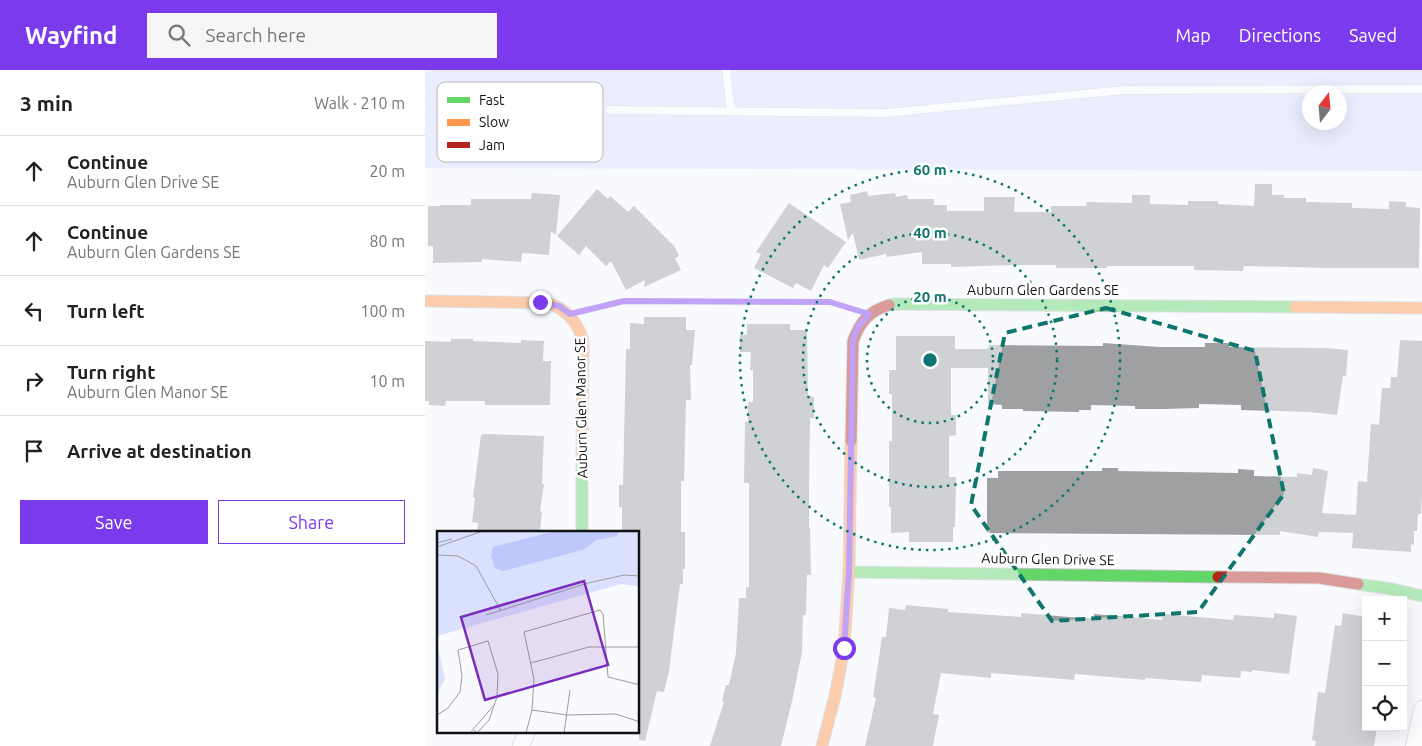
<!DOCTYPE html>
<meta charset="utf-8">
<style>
body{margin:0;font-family:Ubuntu,sans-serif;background:#f6f6f6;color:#202124}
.controls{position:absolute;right:15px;bottom:15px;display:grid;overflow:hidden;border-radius:0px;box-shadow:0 5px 20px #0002}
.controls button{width:45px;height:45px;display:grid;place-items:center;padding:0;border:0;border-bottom:1px solid #e0e0e0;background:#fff;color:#202124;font:25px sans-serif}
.compass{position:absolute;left:877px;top:15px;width:45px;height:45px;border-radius:50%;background:#fff;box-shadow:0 5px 20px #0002;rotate:16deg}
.stop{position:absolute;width:15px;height:15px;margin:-11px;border:4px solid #7c3aed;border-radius:50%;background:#fff}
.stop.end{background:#7c3aed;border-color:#fff;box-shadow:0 1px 5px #0008}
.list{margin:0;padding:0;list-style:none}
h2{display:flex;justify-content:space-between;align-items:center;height:65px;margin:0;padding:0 20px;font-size:21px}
h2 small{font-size:16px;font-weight:400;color:#757577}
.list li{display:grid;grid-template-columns:32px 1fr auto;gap:15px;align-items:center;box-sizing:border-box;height:70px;padding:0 20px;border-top:1px solid #e0e0e0}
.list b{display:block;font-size:19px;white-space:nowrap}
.list p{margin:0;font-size:16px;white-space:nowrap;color:#757577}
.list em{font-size:16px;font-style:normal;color:#757577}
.actions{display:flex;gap:10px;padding:15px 20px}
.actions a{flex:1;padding:11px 0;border:1px solid #7c3aed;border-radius:0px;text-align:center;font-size:18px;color:#7c3aed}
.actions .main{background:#7c3aed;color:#fff}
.icon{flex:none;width:28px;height:28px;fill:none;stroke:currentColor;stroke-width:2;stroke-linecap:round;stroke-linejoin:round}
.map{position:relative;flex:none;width:997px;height:676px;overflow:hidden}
header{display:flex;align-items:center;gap:30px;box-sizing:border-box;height:70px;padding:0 25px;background:#7c3aed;color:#fff}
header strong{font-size:24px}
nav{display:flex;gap:28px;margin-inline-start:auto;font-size:18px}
.search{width:350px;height:45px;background:#f6f6f6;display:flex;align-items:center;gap:12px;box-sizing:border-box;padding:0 18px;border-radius:0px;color:#757577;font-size:19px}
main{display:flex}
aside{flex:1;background:#fff}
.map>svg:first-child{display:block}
</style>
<header>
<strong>Wayfind</strong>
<div class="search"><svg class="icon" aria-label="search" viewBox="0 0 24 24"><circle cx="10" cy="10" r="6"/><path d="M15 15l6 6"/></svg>Search here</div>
<nav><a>Map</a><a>Directions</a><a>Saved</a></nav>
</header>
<main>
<aside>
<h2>3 min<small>Walk · 210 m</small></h2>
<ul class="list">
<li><svg class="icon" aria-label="ahead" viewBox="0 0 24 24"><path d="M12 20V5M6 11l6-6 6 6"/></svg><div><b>Continue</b><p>Auburn Glen Drive SE</p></div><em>20 m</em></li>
<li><svg class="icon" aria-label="ahead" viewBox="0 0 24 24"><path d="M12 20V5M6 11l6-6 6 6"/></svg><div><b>Continue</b><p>Auburn Glen Gardens SE</p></div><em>80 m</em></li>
<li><svg class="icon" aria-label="left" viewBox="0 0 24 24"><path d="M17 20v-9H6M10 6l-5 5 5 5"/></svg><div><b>Turn left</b></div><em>100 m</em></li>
<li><svg class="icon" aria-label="right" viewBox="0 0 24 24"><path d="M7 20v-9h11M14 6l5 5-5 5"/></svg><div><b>Turn right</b><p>Auburn Glen Manor SE</p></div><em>10 m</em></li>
<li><svg class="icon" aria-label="arrive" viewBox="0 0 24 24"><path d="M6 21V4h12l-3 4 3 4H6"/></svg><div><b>Arrive at destination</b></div></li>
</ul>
<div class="actions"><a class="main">Save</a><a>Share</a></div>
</aside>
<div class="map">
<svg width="997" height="676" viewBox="0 0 997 676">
<rect width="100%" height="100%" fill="#f8fafd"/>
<path fill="#dae1fe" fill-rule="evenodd" d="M0,0H997V101L0,98ZM884,22H914V52H884Z"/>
<g fill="#9fa0a2">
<path d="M830,114H847V125H859V128H881V132L927,133V138L964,139V131L981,132V137L995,138L994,198H904L819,196L818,201L769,200V196H682V198H631V195H589L526,197V194H497V182L462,187L461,184L434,190L428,163L423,170L415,134L426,132L425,125L442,121L443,126L470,123L471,127L482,125L483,129H509V135H522V141H559V127H590L589,142H626V136H661L662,132L707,133V125H725V134L763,135V131H793V134L829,136Z"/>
<path d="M172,119L183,129L185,126L203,142L209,136L250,177L254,186L250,188L256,200L219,217L220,210L201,220L186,191L181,196L161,176L154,185L132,166Z"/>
<path d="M107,123L135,125L131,165L126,161L124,185L97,183L96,192L57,189V192L8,193V176H3V136H15V135H46V129H106Z"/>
<path d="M364,133L421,172L403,198L399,195L386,221L371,213L368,218L329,198L336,184L331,182Z"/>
<path d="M219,247H261V260H270L267,295H265L266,330H261L259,411H256V462H260V499H258V514H255L244,601L239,622L232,621L220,671L214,670V462H197V437H194V415H198L201,279H205V253L219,254Z"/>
<path d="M322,254H365V260H382L383,326L389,327V348H385L384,419V458H385L386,505H382L381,545H378L377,582L367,631L356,676H285L299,632L297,631L301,615H304L311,583L314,528H321V517H324V413H319L320,352H323V332H328V300H325L326,282H315V265H322Z"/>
<path d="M471,266H530V279H563L564,275L678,276V273L734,277H780V273H804V277L901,278L923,280L921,306H918L912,345L884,342L816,340V335L774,334V338L738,339H710V336L666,335V340H654V342L598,341V339H577V335L563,334V298H526V345H531V365L524,366V407H531L530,457H528V472H484V462L466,463V437H464V371H467V324H464V300H471Z"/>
<path d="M26,269H48V271L96,273V270L119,271L118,291H126L125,335H60V331H21L20,336L4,335V331H0V271L26,272Z"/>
<path d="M975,270L997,271V424L996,444H993L992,461H989V475L986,474V482L927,478L928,463L894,462L893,467L855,461V465L562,463V408H573V401H677V398H693V401L813,403V399L829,400V406L872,407V403L887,405L888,398L903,401L897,443L931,445L933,411L942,412L946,354L954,355L957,318H965L966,307H972Z"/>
<path d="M59,364L119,366L117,414H119L115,441L117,442L115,462H52L53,453L47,452L50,428L48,427L56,365Z"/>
<path d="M481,535L523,539V542L596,547V543L669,549V544L737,550L738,544L808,550L809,545L849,548V543L872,546L864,604L827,600V602L816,601L815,608L777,605L776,612L720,608V610L650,604L649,610L566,603V608L516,603L508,644L514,645L508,676H440L451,628L448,627L457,567H461L464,538L480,540Z"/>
<path d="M918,543L941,547V657H952L949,676H890L891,671L887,670L893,622L900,623L910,555L916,556Z"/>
</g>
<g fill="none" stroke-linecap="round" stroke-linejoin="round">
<defs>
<g id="lane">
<path d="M301,0L306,41"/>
<path d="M185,40L461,43L699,20L997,19"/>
</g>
<g id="street">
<path d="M96,676L102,662"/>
<path d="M989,676L997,639"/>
</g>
<g id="fast">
<path d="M464,235L471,234L870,237"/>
<path d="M157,462V387"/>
<path d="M424,502L793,507"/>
<path d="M933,514L967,519L997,526"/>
</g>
<g id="slow">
<path d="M0,231L124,233C142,240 153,252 158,271L157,387"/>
<path d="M870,237L997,238"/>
<path d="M397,676L410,626L419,578L424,502L426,371"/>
</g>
<g id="jam">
<path d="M426,371L428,271C435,252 444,241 464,235"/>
<path d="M793,507L894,508L933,514"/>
</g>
</defs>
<use href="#lane" stroke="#c2c2c5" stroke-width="9"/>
<use href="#street" stroke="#c2c2c5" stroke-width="18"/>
<use href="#fast" stroke="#c2c2c5" stroke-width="13"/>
<use href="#slow" stroke="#c2c2c5" stroke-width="13"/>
<use href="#jam" stroke="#c2c2c5" stroke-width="13"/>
<path stroke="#dfe0e0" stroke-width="3" stroke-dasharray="4 4" stroke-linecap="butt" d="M167,239L199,231L405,232L422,237"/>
<use href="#lane" stroke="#fefeff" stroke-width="8"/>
<use href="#street" stroke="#fefeff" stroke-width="16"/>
<use href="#fast" stroke="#63d668" stroke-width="11"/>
<use href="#slow" stroke="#ff974d" stroke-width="11"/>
<use href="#jam" stroke="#b3261e" stroke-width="11"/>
</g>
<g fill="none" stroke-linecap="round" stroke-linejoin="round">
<path stroke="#7c3aed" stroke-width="6" d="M115,232L134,236L145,244L199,231L405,232L444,244L432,258L428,271L424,502L419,578"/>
</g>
<path d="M0 0H997V676H0ZM681,238L830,281L859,424L773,542L627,551L546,435L580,263Z" fill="#f8fafd" fill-opacity=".55" fill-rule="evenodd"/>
<path fill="none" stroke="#0f766e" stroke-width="4" stroke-dasharray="10 6" stroke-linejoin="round" d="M681,238L830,281L859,424L773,542L627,551L546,435L580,263Z"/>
<g fill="none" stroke="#0f766e" stroke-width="2.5" stroke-dasharray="2.5 5">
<circle cx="505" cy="290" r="63"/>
<circle cx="505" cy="290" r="127"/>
<circle cx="505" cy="290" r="190"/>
</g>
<g text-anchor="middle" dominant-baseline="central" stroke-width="5" stroke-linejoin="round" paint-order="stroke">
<g font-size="14" fill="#111213" stroke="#fff">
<text x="618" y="220">Auburn Glen Gardens SE</text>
<text transform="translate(156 338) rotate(-91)">Auburn Glen Manor SE</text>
<text transform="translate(623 489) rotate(1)">Auburn Glen Drive SE</text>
</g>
</g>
<g transform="translate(12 461)">
<rect width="202" height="202" fill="#f8fafd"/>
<path d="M0,0H202V55L184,53L0,105ZM0,113L8,148L0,164Z" fill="#dae1fe"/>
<path d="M118,0L182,1L180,5L159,9L148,18L134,22L66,40L58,37L54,25L56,16Z" fill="#bec8fd"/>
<path fill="none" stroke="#9c9d9f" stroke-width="1" d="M0,12L15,8M0,16L46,0M0,24L21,25L39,35L64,80M49,84L151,52L187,44L203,45M94,132L152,116H203M203,154L171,146L166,83L163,79L87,101L97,148L95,179L130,184L179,183L203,191M0,184L11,177L23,161L25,145L21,119L51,110L61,143L60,166L52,189L40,202L37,199M33,202L57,174M89,202L95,179M127,202L133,159"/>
<path fill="#7b2cbf" fill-opacity="0.15" stroke="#7b2cbf" stroke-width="2.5" d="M147,50L171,134L48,169L24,86Z"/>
<rect width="202" height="202" fill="none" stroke="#111213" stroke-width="2.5"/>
</g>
<rect x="12" y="12" width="166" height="80" rx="8" fill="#fff" stroke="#b8b8b8" stroke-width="1"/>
<rect x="22" y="27" width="23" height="6" fill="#63d668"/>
<rect x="22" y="49" width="23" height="7" fill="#ff974d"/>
<rect x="22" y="72" width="23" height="6" fill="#b3261e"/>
<g font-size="14" fill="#111213">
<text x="54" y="35">Fast</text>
<text x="54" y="57">Slow</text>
<text x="54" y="80">Jam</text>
</g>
<circle cx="505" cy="290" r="8" fill="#0f766e" stroke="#fff" stroke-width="2.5"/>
<g font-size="15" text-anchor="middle" font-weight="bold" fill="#0f766e" stroke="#fff" stroke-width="5" stroke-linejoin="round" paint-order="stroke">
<text x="505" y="105">60 m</text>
<text x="505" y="168">40 m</text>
<text x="505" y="232">20 m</text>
</g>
</svg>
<div class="controls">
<button>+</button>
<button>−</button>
<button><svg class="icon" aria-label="locate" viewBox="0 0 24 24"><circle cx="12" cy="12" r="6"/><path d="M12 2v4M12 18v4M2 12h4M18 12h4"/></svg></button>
</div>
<svg class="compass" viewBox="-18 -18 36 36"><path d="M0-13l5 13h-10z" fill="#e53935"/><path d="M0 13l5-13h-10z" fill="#757577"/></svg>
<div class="stop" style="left:419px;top:578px"></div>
<div class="stop end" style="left:115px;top:232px"></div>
</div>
</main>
